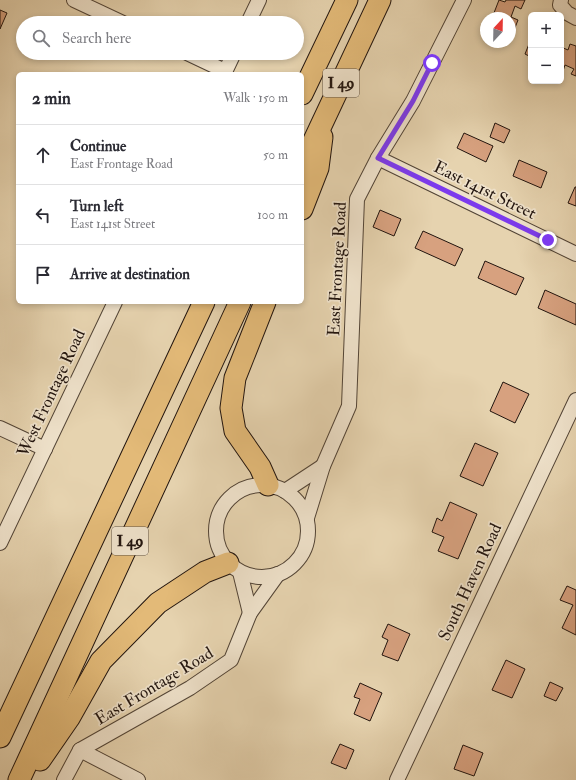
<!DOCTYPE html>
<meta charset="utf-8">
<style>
body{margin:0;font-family:"IM FELL Double Pica",serif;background:#f7f7f7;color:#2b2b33}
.controls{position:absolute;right:12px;top:12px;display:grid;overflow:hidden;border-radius:6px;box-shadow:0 2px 6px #0003}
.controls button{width:36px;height:36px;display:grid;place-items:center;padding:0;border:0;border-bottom:1px solid #e1e1e2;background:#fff;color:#2b2b33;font:20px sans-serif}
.compass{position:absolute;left:480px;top:12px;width:36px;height:36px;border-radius:50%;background:#fff;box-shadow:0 2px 6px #0003;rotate:22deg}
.stop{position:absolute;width:12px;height:12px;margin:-9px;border:3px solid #7c3aed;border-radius:50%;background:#fff}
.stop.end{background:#7c3aed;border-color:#fff;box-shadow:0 1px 4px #0008}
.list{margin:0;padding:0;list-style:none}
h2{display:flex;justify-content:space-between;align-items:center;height:52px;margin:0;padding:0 16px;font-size:17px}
h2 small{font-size:13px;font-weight:400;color:#7c7c81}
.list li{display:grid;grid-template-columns:26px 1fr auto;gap:12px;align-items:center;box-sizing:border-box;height:60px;padding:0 16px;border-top:1px solid #e1e1e2}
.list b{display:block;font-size:15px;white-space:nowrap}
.list p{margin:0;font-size:13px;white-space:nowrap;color:#7c7c81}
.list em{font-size:13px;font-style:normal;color:#7c7c81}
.icon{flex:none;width:22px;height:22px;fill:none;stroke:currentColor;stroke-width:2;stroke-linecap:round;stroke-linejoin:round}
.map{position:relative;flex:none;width:576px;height:780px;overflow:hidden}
.search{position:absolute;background:#fff;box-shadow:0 2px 6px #0003;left:16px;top:16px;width:288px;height:44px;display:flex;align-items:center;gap:10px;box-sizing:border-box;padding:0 14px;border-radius:22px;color:#7c7c81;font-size:15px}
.panel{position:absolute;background:#fff;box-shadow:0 2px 6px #0003;left:16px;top:72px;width:288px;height:232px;border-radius:6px}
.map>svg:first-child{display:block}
</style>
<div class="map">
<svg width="576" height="780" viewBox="0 0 576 780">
<rect width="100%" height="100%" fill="#e6d3af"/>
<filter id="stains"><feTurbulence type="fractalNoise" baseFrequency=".005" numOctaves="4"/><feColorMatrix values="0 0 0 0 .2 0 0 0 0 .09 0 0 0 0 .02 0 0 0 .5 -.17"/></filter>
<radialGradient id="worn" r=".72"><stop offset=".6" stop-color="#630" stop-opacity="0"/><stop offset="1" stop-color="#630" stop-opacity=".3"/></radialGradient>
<g fill="#d7a17f" stroke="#21140e">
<path d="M499,0L505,2L506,0H525L521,9L515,6L511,17L518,20L511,38H510V18H492Z"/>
<path d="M0,10L7,13L0,29Z"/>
<path d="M531,39V57L525,54Z"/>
<path d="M570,44L576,46V76L571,74L574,69L565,65L563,71H561V47L568,50Z"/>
<path d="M495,123L510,130L504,143L490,137Z"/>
<path d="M464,133L493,146L486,162L457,148Z"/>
<path d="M519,160L547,172L541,188L513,176Z"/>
<path d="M575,187H576V206L568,203Z"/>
<path d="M380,210L401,219L394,236L373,227Z"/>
<path d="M423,231L463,249L455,266L415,248Z"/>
<path d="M485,261L524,278L516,295L478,278Z"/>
<path d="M545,290L576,304V325L538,308Z"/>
<path d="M503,382L529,394L515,423L490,411Z"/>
<path d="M475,443L498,453L483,486L460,476Z"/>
<path d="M450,502L477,514L458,559L438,551L444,537L432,532L437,518L442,521Z"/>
<path d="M567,586L576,590V635L562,628L573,605L560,600Z"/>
<path d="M388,624L410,634L398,661L382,655L388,640L382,637Z"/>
<path d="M506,660L525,669L512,698L492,690Z"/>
<path d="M550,682L563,688L556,701L544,696Z"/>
<path d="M360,683L382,693L370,721L354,714L360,699L354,697Z"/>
<path d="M340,744L354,750L346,769L331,763Z"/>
<path d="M463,745L483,753L474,776L454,769Z"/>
</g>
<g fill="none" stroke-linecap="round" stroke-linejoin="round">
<defs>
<g id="minor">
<path d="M74,0L123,23"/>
<path d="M561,0L560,5L567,13L576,18"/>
<path d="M248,23L259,0"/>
<path d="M187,53L225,71"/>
<path d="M224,74L234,53"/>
<path d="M378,158L576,254"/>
<path d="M0,428L45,449"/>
<circle cx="262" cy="531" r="46"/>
<path d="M285,491L323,466"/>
<path d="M307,518L323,466L349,406L357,199L378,158L413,101L464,0"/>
<path d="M0,543L115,302"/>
<path d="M240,572L250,613"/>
<path d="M80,750L138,780"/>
<path d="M64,780L80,750L190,688L231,660L250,613L278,574"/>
<path d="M397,780L576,400"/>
</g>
<g id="highway">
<path d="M302,94L347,0"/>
<path d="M302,166L380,0"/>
<path d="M302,209L318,168L322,137"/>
<path d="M265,302L235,378L231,408L235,431L260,467L268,485"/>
<path d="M0,737L204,302"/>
<path d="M40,760L69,718L101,661L158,603L205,572L228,563"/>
<path d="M19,780L240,302"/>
</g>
</defs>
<use href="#minor" stroke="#524436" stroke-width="16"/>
<use href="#highway" stroke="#21140e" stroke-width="23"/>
<use href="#minor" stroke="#efe2cb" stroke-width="14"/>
<use href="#highway" stroke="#e3ba78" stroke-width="21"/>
</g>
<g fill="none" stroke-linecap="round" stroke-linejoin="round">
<path stroke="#7c3aed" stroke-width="5" d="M432,63L413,101L378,158L548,240"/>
</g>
<g text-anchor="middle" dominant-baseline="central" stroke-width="3.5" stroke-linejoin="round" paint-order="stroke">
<g fill="#efe2cb" stroke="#5f5247" stroke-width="1">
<rect x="323" y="69" width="36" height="28" rx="3"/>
<rect x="112" y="527" width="36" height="28" rx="3"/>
</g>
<g font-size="16" font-weight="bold" fill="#21140e">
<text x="341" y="83">I 49</text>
<text x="130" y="541">I 49</text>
</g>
<g font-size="17" fill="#21140e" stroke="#efe2cb">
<text transform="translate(485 190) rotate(26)">East 141st Street</text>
<text transform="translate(337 269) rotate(-87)">East Frontage Road</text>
<text transform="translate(51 393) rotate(-65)">West Frontage Road</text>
<text transform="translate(470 582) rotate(-65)">South Haven Road</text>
<text transform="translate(154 686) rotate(-31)">East Frontage Road</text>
</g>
</g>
<rect width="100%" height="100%" filter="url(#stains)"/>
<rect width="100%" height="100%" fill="url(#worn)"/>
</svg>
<div class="controls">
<button>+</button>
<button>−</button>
</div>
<svg class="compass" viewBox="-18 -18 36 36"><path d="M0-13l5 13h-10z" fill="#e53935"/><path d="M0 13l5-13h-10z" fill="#7c7c81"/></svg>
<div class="stop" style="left:432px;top:63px"></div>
<div class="stop end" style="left:548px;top:240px"></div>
<div class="search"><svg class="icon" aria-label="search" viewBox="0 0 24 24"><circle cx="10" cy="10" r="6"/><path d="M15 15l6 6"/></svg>Search here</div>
<section class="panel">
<h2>2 min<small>Walk · 150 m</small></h2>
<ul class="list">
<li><svg class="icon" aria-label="ahead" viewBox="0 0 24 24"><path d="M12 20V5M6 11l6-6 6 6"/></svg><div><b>Continue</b><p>East Frontage Road</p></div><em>50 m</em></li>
<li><svg class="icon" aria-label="left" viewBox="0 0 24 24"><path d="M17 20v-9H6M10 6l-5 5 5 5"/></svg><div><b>Turn left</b><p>East 141st Street</p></div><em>100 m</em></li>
<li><svg class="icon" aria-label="arrive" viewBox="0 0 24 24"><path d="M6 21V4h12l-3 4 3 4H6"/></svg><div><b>Arrive at destination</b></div></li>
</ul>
</section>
</div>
